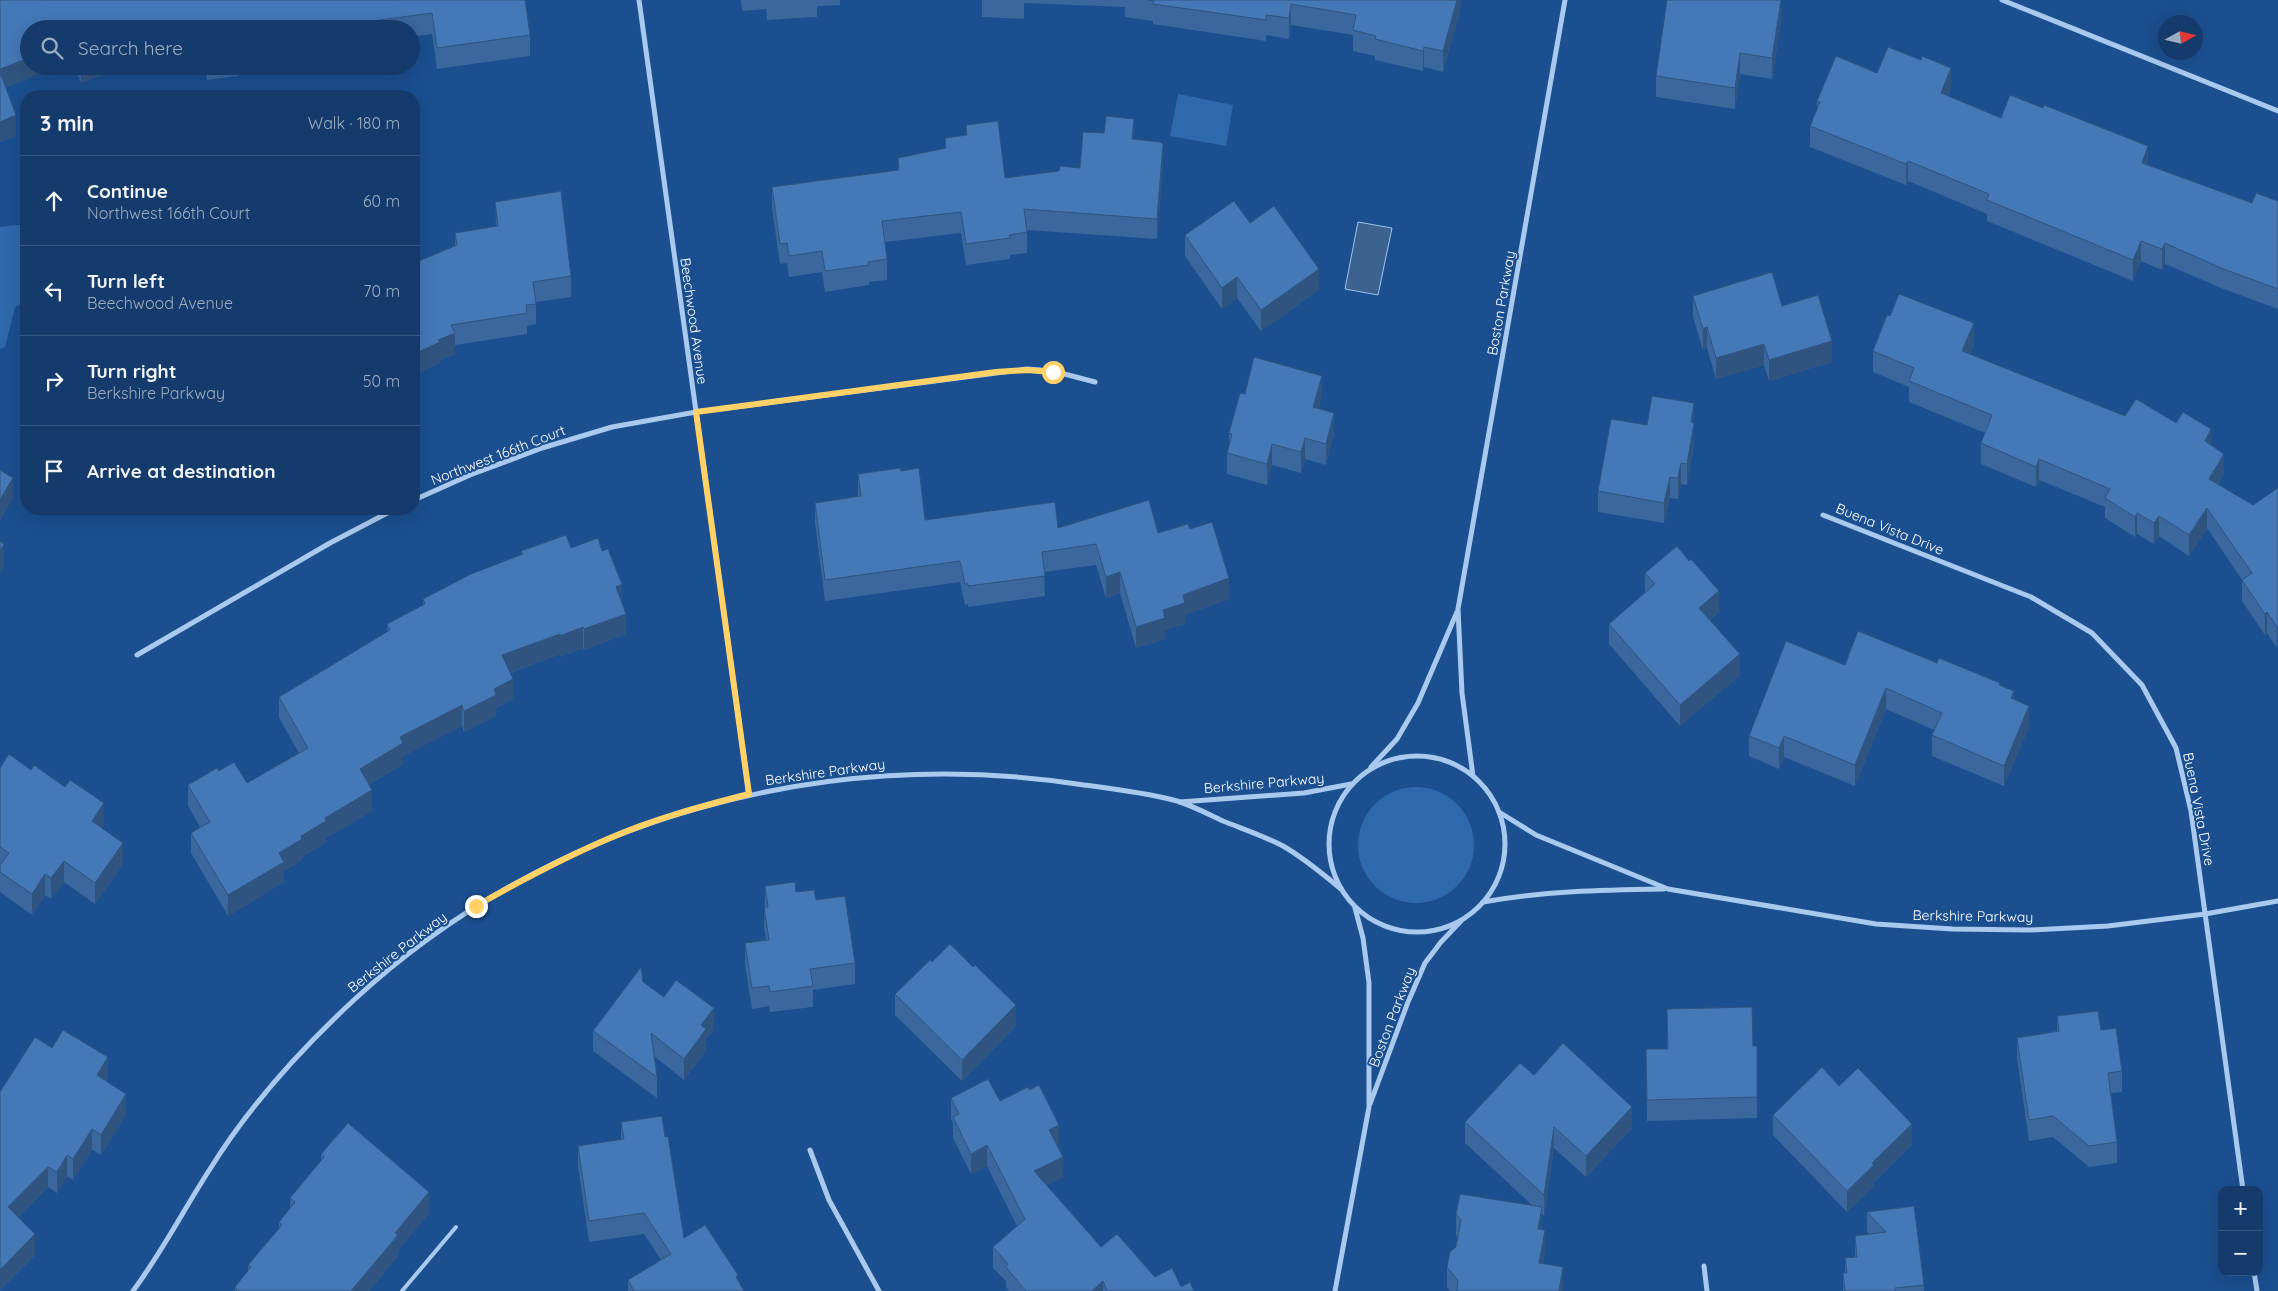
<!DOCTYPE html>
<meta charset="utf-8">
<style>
body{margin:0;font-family:Quicksand,sans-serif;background:#214673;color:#f1f3f6}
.controls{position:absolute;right:15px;bottom:15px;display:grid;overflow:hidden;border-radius:10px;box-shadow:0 5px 20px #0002}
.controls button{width:45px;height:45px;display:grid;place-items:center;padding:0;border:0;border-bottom:1px solid #33557e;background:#143b6b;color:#f1f3f6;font:25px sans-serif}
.compass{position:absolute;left:2158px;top:15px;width:45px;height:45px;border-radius:50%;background:#143b6b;box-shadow:0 5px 20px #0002;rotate:82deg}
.stop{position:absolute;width:15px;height:15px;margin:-11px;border:4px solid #ffd166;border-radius:50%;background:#fff}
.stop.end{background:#ffd166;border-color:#fff;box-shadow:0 1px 5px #0008}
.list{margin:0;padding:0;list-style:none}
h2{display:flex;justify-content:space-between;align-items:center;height:65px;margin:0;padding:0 20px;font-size:21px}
h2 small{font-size:16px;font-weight:400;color:#9dadc1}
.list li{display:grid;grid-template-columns:32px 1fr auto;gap:15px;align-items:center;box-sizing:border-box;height:90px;padding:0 20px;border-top:1px solid #33557e}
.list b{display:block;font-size:19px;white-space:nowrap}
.list p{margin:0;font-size:16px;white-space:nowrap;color:#9dadc1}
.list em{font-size:16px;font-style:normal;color:#9dadc1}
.icon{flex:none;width:28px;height:28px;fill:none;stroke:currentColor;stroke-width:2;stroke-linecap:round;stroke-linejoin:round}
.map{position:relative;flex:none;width:2278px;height:1291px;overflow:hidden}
.search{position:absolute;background:#143b6b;box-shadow:0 5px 20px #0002;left:20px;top:20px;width:400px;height:55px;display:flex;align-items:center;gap:12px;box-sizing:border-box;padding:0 18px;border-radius:28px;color:#9dadc1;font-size:19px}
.panel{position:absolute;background:#143b6b;box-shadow:0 5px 20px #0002;left:20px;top:90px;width:400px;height:425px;border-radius:20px}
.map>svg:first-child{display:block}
</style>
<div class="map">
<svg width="2278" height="1291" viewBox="0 0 2278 1291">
<rect width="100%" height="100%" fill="#1b4f8f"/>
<g fill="#2e69ad">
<path d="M1178,94L1233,105L1226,146L1170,136Z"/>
<path d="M26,224V301L15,307L5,347L0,349V227Z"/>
<circle cx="1416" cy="845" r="58"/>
</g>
<path fill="#3c6290" stroke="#9cc4f0" d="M1358,222L1392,228L1378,295L1345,289Z"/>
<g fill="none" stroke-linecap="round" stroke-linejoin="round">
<path stroke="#a9c9ee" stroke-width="4" d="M402,1291L456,1227"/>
<g stroke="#a9c9ee" stroke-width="5">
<path d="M639,0L749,794"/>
<path d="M2002,0L2278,111"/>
<path d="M414,500L470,475L542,448L612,427L696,412L1027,369L1053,371L1095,382"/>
<path d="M1823,515L2031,597L2092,633L2142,685L2176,748L2191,811L2243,1190"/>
<path d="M137,655L330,543L395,509"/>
<circle cx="1417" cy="844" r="88"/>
<path d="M1371,767L1397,739L1418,703L1457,612"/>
<path d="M1473,776L1462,693L1458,609L1565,0"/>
<path d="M1180,802L1304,793L1351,784"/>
<path d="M1499,812L1536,835L1668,889L1876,924L1952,929L2030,930L2108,926L2205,914L2278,901"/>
<path d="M1483,902C1543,891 1602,890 1664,889"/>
<path d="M1370,1104L1408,1002L1425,963L1441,942L1461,921"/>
<path d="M810,1150L829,1200L879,1291"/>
<path d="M1704,1266L1707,1291"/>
<path d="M2254,1272L2257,1291"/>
<path d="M133,1291C162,1252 184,1209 210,1169C249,1106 301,1049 355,999C550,819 824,744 1084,785C1115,789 1147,793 1177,801C1193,806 1208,814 1223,821C1243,829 1264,836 1283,846C1304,858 1323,874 1341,889"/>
<path d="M1335,1291L1369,1107V983L1363,938L1355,908"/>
</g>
</g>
<g fill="#3a679d">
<path d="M0,0H525L530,35V56L437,69L432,34L411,37V29H29L6,87L16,136L0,142Z"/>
<path d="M741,0H840V5L817,6V17L767,20L766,9L742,11Z"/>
<path d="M982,0H1461L1459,15L1443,72L1424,67L1423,71L1375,60V56L1353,51V35L1291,25L1289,39L1266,35V41L1153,24V21L1125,17V7L1024,3V19L982,17Z"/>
<path d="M1781,20L1772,79L1740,74L1735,109L1656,97V76Z"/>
<path d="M1921,60L1951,89L1948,96L2001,118L2148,165L2252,203L2278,201V309L2221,288L2165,264L2162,270L2141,261L2133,281L1987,221V214L1908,181L1906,185L1810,147V126L1817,110V101L1877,73Z"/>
<path d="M74,66H124L81,83Z"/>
<path d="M205,66H238V76L207,80Z"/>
<path d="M307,66H338V67L308,71Z"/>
<path d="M966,125L1005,178L1080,168L1134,139L1163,165L1157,239L1027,230V253L1010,255V259L966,265L961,233L885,242L887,259V280L869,282V285L825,292L822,272L789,277L787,263L780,264L772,208V187L898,170V158L945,149V138L966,135Z"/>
<path d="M495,202L571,276V297L536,302V324L527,326V334L455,345V354L440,360V363L414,375V263L455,246V233L496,227Z"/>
<path d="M1250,223L1319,290L1261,331L1237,298L1222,309L1185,256V235Z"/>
<path d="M1693,296L1782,306L1832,362L1769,381L1764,365L1716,379L1707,348L1703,350L1693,317Z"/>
<path d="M1890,316L1974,344L1970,354L2125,416L2211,445L2224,474L2218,485L2253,505L2278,488L2277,648L2267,633L2265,635L2242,601V580L2207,528L2189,556L2159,536L2154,544L2137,534L2135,537L2105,518V507L2039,480L2036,487L1981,464V443L1985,433L1909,402V387L1873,372V351Z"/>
<path d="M1245,394L1322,396L1318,408L1334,433L1326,465L1305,459L1301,473L1272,465L1267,485L1227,474V453L1229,446V433Z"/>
<path d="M1694,403V444L1687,485L1681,484L1678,499L1670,498L1664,523L1598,512V491Z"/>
<path d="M901,471L925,520L1058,528L1158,533L1190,529L1229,599L1185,615V624L1165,630V639L1136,648L1120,593L1106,598L1096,565L1044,572L1045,596L968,607V604L965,605L960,582L825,601L815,523V503L858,497V474Z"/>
<path d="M571,548L602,551L622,603L626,634L584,650L583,648L560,657V654L511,673L513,699L496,708V716L464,732L462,726L403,756V764L369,785L372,811L326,838V842L302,857V860L284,871V882L228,916L191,853V833L200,827L188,806V785L219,771L247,783L299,753L279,718V697L387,632V624L423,605V599L521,555V551Z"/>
<path d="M1645,573L1719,612L1710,620L1740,675L1680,726L1609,644V624L1645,593Z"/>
<path d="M1937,663L2000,686L2014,699L2029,727L2004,786L1932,756V735L1934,730L1886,709L1855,786L1784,757L1779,769L1749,756V736L1845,665Z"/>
<path d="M0,768L104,824L101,828L123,864L95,904L64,882L51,899L45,895L32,915L0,892Z"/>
<path d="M765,886L796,892L816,900L855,963V984L813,990V1007L770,1012L769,1006L752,1009L745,964V943L766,940L764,928Z"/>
<path d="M932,962L1016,1026L962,1081L895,1015V994Z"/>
<path d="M643,982L664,997L714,1029L706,1039V1050L684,1080L654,1056L657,1077V1098L593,1051V1031Z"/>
<path d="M1667,1009L1753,1046L1757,1097V1118L1647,1121L1646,1049H1667Z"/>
<path d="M2057,1016L2122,1071V1092L2111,1093L2117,1142V1163L2089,1167L2053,1137L2029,1141L2017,1058V1038L2057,1031Z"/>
<path d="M52,1048L108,1078L106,1081L126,1115L101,1155L92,1150L73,1180L67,1176L57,1193L48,1187L18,1218L35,1255L0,1290Z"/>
<path d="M1534,1075L1632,1128L1586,1177L1554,1148L1544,1216L1542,1214V1230L1545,1251L1543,1264L1563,1288V1291H1450L1447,1287V1267L1456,1247L1458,1237L1456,1235V1214L1533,1206L1465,1143V1122Z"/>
<path d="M1029,1090L1059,1145L1057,1146L1063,1177L1047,1185L1101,1247L1155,1277L1194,1291H1009L1006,1287V1281L993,1268V1247L1017,1226L987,1166L971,1174L953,1138V1123L951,1119V1098L1000,1101Z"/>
<path d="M1773,1115L1912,1144L1874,1182V1186L1847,1212L1773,1135Z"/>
<path d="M621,1122L665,1137L684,1238L738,1281L744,1291H628V1280L661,1260L644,1234L589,1242L578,1166V1146L621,1139Z"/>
<path d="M321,1154L429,1213L398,1250V1256L369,1291H235V1287L248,1271V1265L279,1229V1222L290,1209V1198L321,1161Z"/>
<path d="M1914,1206L1924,1285V1291H1843V1273H1845V1258L1855,1257V1236L1869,1234L1867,1232V1212Z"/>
</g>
<g fill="#305480">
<path d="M1457,0H1461L1459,15L1443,72V51Z"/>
<path d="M1781,0V20L1772,79V58Z"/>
<path d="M1291,4V25L1289,39V18Z"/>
<path d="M1424,47V67L1423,71V51Z"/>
<path d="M1740,53V74L1735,109V88Z"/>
<path d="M29,58V66H60L0,90V69Z"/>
<path d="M81,66H124L81,83Z"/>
<path d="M1951,68V89L1941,114V93Z"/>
<path d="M16,115V136L0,142V122Z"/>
<path d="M1134,119V140L1132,139Z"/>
<path d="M1163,144V165L1157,239V219Z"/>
<path d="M2148,146V167L2142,163Z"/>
<path d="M1908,161V181L1906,185V164Z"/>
<path d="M2141,241V261L2133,281V260Z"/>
<path d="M2165,243V264L2162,270V249Z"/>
<path d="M1319,269V290L1261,331V310Z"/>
<path d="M1237,277V298L1222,309V288Z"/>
<path d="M1974,323V344L1962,372V351Z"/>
<path d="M1707,327V348L1703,350V329Z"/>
<path d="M455,333V354L440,360V363L414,375V354L438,340Z"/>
<path d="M1832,341V362L1769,381V360Z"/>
<path d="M1764,344V365L1716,379V358Z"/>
<path d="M1322,376V396L1313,428V407Z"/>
<path d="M1694,403V444L1687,485V464L1691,422Z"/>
<path d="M1334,413V433L1326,465V444Z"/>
<path d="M2211,429V450L2205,441Z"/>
<path d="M1305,438V459L1301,473V452Z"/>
<path d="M1272,444V465L1267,485V464Z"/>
<path d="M2224,454V474L2209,500V479Z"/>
<path d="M2039,459V480L2036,487V467Z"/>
<path d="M1681,463V484L1678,499V478Z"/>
<path d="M1670,477V498L1664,523V503Z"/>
<path d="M13,478V498L0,521V500Z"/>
<path d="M2207,508V528L2189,556V535Z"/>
<path d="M2137,513V534L2135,537V517Z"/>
<path d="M2159,516V536L2154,544V523Z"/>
<path d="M4,544V565L0,572V551Z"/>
<path d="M1120,572V593L1106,598V577Z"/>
<path d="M1229,578V599L1185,615V624L1165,630V639L1136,648V627L1183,595Z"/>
<path d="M622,584V605L616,587Z"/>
<path d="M1719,591V612L1699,628V608Z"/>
<path d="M2267,612V633L2265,635V614Z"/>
<path d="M626,614V634L584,650V629Z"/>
<path d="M583,627V648L560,657V636Z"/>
<path d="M2277,627H2278L2277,648Z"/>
<path d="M560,634V654L502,676V655Z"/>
<path d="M1740,654V675L1680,726V705Z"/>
<path d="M513,679V699L496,708V716L464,732V711L494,689Z"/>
<path d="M1886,688V709L1855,786V765Z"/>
<path d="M2014,691V712L2011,698Z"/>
<path d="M462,705V726L403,756V764L360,790V769L400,737Z"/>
<path d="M2029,706V727L2004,786V766Z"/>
<path d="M1784,736V757L1779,769V748Z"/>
<path d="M372,790V811L326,838V842L302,857V860L284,871V882L228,916V895L279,853L301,836L325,818Z"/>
<path d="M104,803V824L92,842V821Z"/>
<path d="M123,843V864L95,904V883Z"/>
<path d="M64,861V882L51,899V878Z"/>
<path d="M45,874V895L32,915V894Z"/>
<path d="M1016,1005V1026L962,1081V1060Z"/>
<path d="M714,1008V1029L706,1039V1050L684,1080V1059L701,1025Z"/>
<path d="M108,1057V1078L97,1096V1075Z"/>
<path d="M126,1094V1115L101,1155V1135Z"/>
<path d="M1632,1107V1128L1586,1177V1156Z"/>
<path d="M1912,1124V1144L1874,1182V1186L1847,1212V1191L1872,1163Z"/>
<path d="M1059,1125V1145L1049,1151V1130Z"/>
<path d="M1554,1127V1148L1544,1216V1195Z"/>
<path d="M92,1129V1150L73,1180V1159Z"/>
<path d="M987,1145V1166L971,1174V1154Z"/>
<path d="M67,1155V1176L57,1193V1172Z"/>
<path d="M1063,1157V1177L1034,1192V1171Z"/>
<path d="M48,1167V1187L8,1228V1207Z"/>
<path d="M429,1192V1213L398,1250V1256L369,1291H351L395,1233Z"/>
<path d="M1542,1207V1228L1538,1250V1229Z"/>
<path d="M1545,1230V1251L1539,1284V1263Z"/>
<path d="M35,1234V1255L0,1290V1270Z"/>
<path d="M1563,1267V1291H1559Z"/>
<path d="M1103,1281V1291H1092Z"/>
</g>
<g fill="#4478b7" stroke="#305480">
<path d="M0,0H525L530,35L437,48L432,13L335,26V29H305L304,21L246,29H203L202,21L150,29H29V58L0,69Z"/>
<path d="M1148,0H1457L1443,51L1424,47L1423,51L1375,39L1376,36L1353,30L1356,15L1291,4L1289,18L1266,15V20L1153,4L1154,1Z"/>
<path d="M1667,0H1781L1772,58L1740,53L1735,88L1656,76Z"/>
<path d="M1888,47L1921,60L1922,56L1951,68L1941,93L2001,118L2010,95L2043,108L2044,105L2148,146L2142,163L2252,203L2256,193L2278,201V289L2221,268L2165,243L2162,249L2141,241L2133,260L1987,200L1989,194L1908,161L1906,164L1810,126L1820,102L1817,101L1836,56L1877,73Z"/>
<path d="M0,72L16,115L0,122Z"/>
<path d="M1106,116L1134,119L1132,139L1160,142L1163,144L1157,219L1024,209L1027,232L1009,235L1010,238L966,244L961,212L882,221L887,259L868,262L869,265L825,271L822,251L789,256L787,243L780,244L772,187L899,170L898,158L946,148L945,138L967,135L966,125L998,121L1005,178L1059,171L1060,166L1080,168L1083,132L1104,133Z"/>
<path d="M561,191L571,276L533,282L536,304L526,305L527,313L451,325L455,333L438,340L440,342L414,354V263L457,245L455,233L498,226L495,202Z"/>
<path d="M1234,201L1250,223L1274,206L1319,269L1261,310L1237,277L1222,288L1185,235Z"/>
<path d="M1772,272L1782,306L1818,295L1832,341L1769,360L1764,344L1716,358L1707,327L1703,329L1693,296Z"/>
<path d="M1899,294L1974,323L1962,351L2125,416L2136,399L2176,423L2183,412L2211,429L2205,441L2224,454L2209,479L2253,505L2278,488V627H2277L2267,612L2265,614L2242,580L2252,573L2207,508L2189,535L2159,516L2154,523L2137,513L2135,517L2105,498L2110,489L2039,459L2036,467L1981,443L1992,415L1909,381L1914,368L1873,351L1887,315L1890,316Z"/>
<path d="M1254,357L1322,376L1313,407L1334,413L1326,444L1305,438L1301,452L1272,444L1267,464L1227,453L1232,434L1229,433L1240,393L1245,394Z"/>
<path d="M1652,396L1694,403L1691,422L1694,423L1687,464L1681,463L1678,478L1670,477L1664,503L1598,491L1611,419L1647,425Z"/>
<path d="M900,468L901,471L919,468L925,520L1055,502L1058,528L1149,500L1158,533L1188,524L1190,529L1212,522L1229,578L1183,595L1185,603L1163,610L1165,618L1136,627L1120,572L1106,577L1096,544L1042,552L1045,576L968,586V584H965L960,561L825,580L815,503L861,496L858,474Z"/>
<path d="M0,470L13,478L0,500Z"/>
<path d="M566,535L571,548L598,538L602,551L608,549L622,584L616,587L626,614L584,629L583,627L560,636V634L502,655L513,679L494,689L496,695L464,711L462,705L400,737L403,743L360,769L372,790L325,818L326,821L301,836L302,839L279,853L284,862L228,895L191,833L210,822L188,785L217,768L219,771L234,762L247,783L308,748L279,697L390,630L387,624L425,604L423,599L471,574L523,554L521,551Z"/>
<path d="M0,541L4,544L0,551Z"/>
<path d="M1677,546L1689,561L1691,559L1719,591L1699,608L1740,654L1680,705L1609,624L1655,584L1645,573Z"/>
<path d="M1858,631L1937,663L1939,658L2000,683L1999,685L2014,691L2011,698L2029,706L2004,766L1932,735L1942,713L1886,688L1855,765L1784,736L1779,748L1749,736L1786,641L1845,665Z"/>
<path d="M9,754L31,770L34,765L65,787L70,780L104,803L92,821L123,843L95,883L64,861L51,878L45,874L32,894L0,872V865L9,853L0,847V768Z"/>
<path d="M795,882L796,892L814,890L816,900L845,896L855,963L810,969L813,986L770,992L769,986L752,988L745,943L769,940L764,907H768L765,886Z"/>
<path d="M950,944L973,967L975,965L1016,1005L962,1060L895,994L930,960L932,962Z"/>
<path d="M641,967L643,982L664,997L676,980L714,1008L701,1025L706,1029L684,1059L651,1033L657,1077L593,1031Z"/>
<path d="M1752,1007L1753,1046H1757V1097L1647,1100L1646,1049H1668L1667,1009Z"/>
<path d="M2098,1011L2101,1030L2116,1028L2122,1071L2108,1073L2117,1142L2089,1146L2053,1116L2029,1120L2017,1038L2059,1031L2057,1016Z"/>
<path d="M63,1030L108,1057L97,1075L126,1094L101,1135L92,1129L73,1159L67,1155L57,1172L48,1167L8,1207L35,1234L0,1270V1092L35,1037L52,1048Z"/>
<path d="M1563,1043L1632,1107L1586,1156L1554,1127L1544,1195L1465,1122L1520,1063L1534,1075Z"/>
<path d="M1822,1067L1839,1086L1858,1068L1912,1124L1872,1163L1874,1165L1847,1191L1773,1115Z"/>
<path d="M988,1079L1000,1101L1028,1087L1029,1090L1039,1085L1059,1125L1049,1130L1063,1157L1034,1171L1101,1247L1117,1234L1155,1277L1172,1268L1181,1287L1190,1282L1194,1291H1107L1103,1281L1092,1291H1026L1006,1267L1008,1264L993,1247L1025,1219L987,1145L971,1154L953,1117L959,1114L951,1098Z"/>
<path d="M662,1116L665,1137L668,1136L684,1238L705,1225L738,1275L736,1277L744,1291H634L628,1280L671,1254L644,1213L589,1221L578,1146L624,1139L621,1122Z"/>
<path d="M348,1123L429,1192L395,1233L398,1235L351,1291H239L235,1287L251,1267L248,1265L282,1225L279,1222L295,1202L290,1198L324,1157L321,1154Z"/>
<path d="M1460,1194L1542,1207L1538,1229L1545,1230L1539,1263L1563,1267L1559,1291H1457L1458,1281L1447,1267L1450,1252L1456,1247L1461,1220L1456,1214Z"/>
<path d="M1914,1206L1924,1285L1895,1288V1291H1845L1843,1273H1847L1845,1258L1857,1257L1855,1236L1886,1232L1867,1212Z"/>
</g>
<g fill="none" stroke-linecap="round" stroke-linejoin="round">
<path stroke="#ffd166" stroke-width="6" d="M476,906C520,881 563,858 610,838C654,819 702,806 749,794L696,412L996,372L1027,370L1053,372"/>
</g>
<g text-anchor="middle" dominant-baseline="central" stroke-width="4" stroke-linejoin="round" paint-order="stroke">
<g font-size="14" fill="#fff" stroke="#1b4f8f">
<text transform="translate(1501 303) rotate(-80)">Boston Parkway</text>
<text transform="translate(694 321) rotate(82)">Beechwood Avenue</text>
<text transform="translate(498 455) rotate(-21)">Northwest 166th Court</text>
<text transform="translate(1890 529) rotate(22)">Buena Vista Drive</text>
<text transform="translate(825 772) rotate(-8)">Berkshire Parkway</text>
<text transform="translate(1264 783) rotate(-5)">Berkshire Parkway</text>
<text transform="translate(2199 809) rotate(79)">Buena Vista Drive</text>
<text transform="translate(1973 916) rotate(1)">Berkshire Parkway</text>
<text transform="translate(397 952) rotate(-38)">Berkshire Parkway</text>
<text transform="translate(1392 1017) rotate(-69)">Boston Parkway</text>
</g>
</g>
</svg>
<div class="controls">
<button>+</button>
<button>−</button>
</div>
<svg class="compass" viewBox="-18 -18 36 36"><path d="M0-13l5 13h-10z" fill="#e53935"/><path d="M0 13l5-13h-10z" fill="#9dadc1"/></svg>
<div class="stop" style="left:1053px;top:372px"></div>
<div class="stop end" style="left:476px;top:906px"></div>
<div class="search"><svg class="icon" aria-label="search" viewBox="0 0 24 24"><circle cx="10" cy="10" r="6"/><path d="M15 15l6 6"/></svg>Search here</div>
<section class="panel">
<h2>3 min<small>Walk · 180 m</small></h2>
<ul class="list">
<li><svg class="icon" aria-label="ahead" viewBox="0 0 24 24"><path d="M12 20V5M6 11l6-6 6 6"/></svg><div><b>Continue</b><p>Northwest 166th Court</p></div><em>60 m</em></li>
<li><svg class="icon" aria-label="left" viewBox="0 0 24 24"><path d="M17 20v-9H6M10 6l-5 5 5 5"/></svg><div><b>Turn left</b><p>Beechwood Avenue</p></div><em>70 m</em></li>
<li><svg class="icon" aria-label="right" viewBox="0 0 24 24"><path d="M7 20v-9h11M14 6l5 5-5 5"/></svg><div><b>Turn right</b><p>Berkshire Parkway</p></div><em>50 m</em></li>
<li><svg class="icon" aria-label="arrive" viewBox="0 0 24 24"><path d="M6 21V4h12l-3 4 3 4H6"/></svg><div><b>Arrive at destination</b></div></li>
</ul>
</section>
</div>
